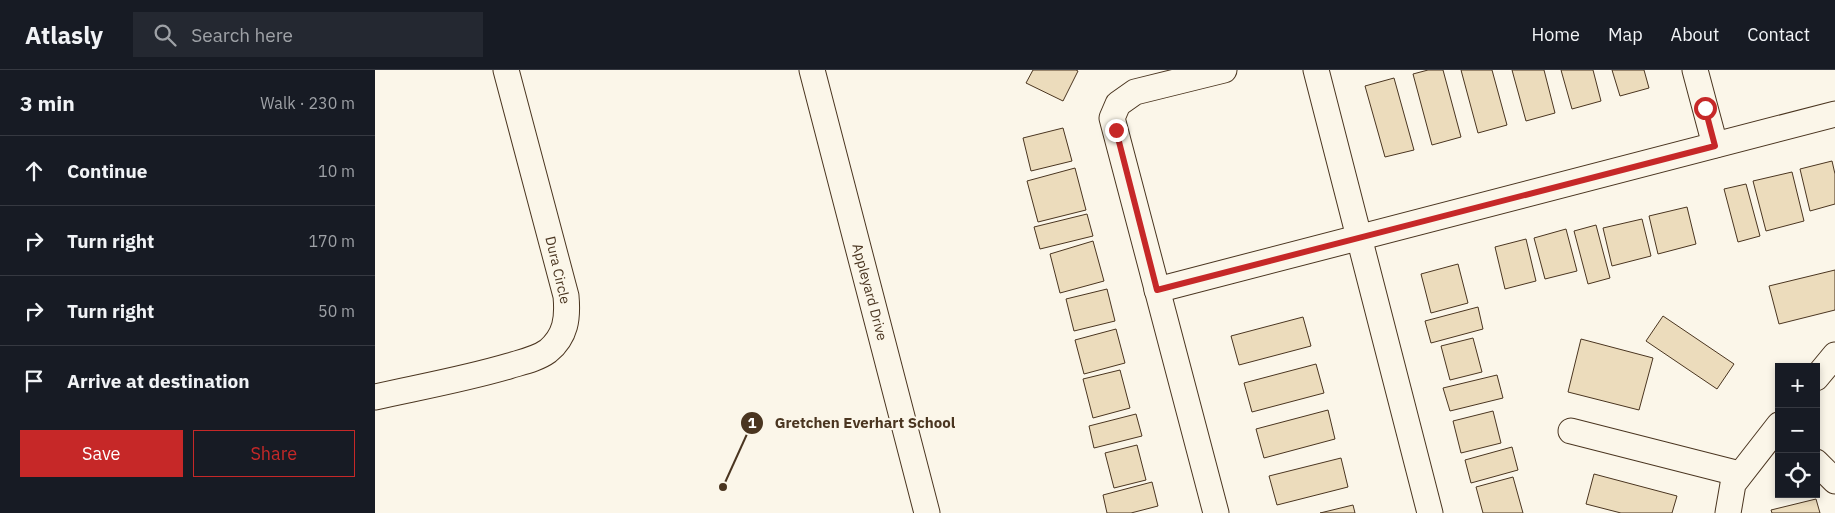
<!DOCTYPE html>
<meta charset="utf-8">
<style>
body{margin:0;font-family:"IBM Plex Sans",sans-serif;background:#242831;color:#f1f3f6}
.controls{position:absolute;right:15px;bottom:15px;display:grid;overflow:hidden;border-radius:0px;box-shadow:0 2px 8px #0003}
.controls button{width:45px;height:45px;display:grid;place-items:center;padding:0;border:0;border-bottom:1px solid #363941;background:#171b24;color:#f1f3f6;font:25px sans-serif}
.stop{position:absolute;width:15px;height:15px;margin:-11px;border:4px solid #c62828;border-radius:50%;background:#fff}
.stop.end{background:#c62828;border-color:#fff;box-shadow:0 1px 5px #0008}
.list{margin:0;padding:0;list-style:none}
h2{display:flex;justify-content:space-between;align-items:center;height:65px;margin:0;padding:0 20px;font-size:21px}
h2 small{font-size:16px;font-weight:400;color:#9ea1a6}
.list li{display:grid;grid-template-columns:32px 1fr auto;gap:15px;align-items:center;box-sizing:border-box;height:70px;padding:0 20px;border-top:1px solid #363941}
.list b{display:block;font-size:19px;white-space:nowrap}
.list em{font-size:16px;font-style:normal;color:#9ea1a6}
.actions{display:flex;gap:10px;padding:15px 20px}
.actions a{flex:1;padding:11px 0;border:1px solid #c62828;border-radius:0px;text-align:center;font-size:18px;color:#c62828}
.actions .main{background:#c62828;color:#fff}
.icon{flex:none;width:28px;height:28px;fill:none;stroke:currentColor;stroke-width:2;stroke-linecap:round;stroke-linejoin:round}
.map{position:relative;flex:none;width:1460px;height:443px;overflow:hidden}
header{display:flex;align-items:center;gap:30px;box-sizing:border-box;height:70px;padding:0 25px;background:#171b24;border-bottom:1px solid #363941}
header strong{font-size:24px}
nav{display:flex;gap:28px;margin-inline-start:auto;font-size:18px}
.search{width:350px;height:45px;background:#242831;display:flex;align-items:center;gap:12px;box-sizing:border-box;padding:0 18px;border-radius:0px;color:#9ea1a6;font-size:19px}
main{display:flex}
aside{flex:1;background:#171b24}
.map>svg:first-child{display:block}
</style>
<header>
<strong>Atlasly</strong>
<div class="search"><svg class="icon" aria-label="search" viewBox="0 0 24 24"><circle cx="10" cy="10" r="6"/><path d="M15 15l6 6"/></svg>Search here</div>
<nav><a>Home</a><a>Map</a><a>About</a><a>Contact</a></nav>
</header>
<main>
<aside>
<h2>3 min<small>Walk · 230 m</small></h2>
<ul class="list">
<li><svg class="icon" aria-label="ahead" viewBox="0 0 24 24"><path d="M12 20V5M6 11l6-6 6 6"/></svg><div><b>Continue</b></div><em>10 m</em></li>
<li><svg class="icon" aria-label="right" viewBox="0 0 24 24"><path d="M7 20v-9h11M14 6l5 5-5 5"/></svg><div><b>Turn right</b></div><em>170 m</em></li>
<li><svg class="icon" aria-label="right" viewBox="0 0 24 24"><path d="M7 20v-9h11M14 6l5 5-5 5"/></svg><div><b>Turn right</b></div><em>50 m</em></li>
<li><svg class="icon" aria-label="arrive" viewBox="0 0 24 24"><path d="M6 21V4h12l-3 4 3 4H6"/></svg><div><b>Arrive at destination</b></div></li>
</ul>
<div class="actions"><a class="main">Save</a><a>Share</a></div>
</aside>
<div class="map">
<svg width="1460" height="443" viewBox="0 0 1460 443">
<rect width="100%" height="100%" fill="#fbf6e9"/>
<g fill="#ecdcbc" stroke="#4a3520">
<path d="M658,0H701L703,1L688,31L651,13Z"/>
<path d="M1053,0H1068L1086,67L1057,75L1038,4Z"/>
<path d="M1086,0H1117L1132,55L1103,63Z"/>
<path d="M1137,0H1169L1180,43L1151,51Z"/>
<path d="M1186,0H1218L1226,31L1197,39Z"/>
<path d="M1237,0H1269L1274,18L1245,26Z"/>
<path d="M1019,8L1039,80L1010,87L990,16Z"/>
<path d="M688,58L697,91L656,101L648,68Z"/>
<path d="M1457,91L1460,104V134L1435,141L1425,99Z"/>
<path d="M700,98L711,140L663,152L652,111Z"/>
<path d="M1417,102L1429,151L1391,161L1378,111Z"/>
<path d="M1371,114L1385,166L1363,172L1349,119Z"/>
<path d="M1312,137L1321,174L1283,184L1274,146Z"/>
<path d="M712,144L718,166L665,179L659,157Z"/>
<path d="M1267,149L1276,186L1237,196L1228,158Z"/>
<path d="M1221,155L1235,208L1213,214L1199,161Z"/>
<path d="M1191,159L1202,201L1170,209L1159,168Z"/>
<path d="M1151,169L1161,211L1130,219L1120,177Z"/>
<path d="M718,171L729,211L685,223L675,184Z"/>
<path d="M1083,194L1093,233L1056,243L1046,204Z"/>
<path d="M1460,200V240L1404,254L1394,216Z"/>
<path d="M732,219L740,251L699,261L691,229Z"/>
<path d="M1103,237L1108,259L1056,273L1050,251Z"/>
<path d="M1288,246L1359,294L1342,319L1271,271Z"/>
<path d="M928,247L936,276L864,295L856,266Z"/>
<path d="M741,259L750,293L709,304L700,270Z"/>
<path d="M1098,268L1107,302L1075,310L1066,276Z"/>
<path d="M1206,269L1278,288L1264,340L1193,322Z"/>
<path d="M941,294L949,323L877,342L869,313Z"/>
<path d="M745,300L755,338L718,348L708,309Z"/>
<path d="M1122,305L1128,328L1075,341L1068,318Z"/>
<path d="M953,340L960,369L889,388L881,359Z"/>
<path d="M1118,341L1126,373L1086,383L1078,351Z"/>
<path d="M761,344L767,366L719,378L714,356Z"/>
<path d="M762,375L771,410L739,418L730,383Z"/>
<path d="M1137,377L1143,400L1096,413L1090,390Z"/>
<path d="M966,388L973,417L902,435L894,406Z"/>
<path d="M1219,404L1302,426L1297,443H1246L1211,434Z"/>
<path d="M1138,407L1148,443H1108L1101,417Z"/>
<path d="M777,412L783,436L756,443H732L728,425Z"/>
<path d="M1441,429L1445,443H1397L1396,440Z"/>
<path d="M978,435L980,443H945Z"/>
</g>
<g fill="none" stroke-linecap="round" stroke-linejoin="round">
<defs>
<g id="minor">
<path d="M437,0L552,443"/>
<path d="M941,0L1055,443"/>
<path d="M1320,0L1340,75"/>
<path d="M782,220L1460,44"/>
<path d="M1441,308L1460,285"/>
<path d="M0,327C45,317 90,309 134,296C147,292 162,289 173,281C191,266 193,248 191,226L131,0"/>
<path d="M1196,361L1365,404"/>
<path d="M1441,392L1460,411"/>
<path d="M841,443L737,48L743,34L760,22L849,0"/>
<path d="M1353,443L1358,414L1404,355"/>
</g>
</defs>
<use href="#minor" stroke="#4a3520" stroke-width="27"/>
<use href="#minor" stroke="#fbf6e9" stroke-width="25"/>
</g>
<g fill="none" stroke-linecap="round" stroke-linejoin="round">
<path stroke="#c62828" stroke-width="6" d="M741,60L782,220L1340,76L1330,38"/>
</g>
<g text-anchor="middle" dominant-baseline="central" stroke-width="4" stroke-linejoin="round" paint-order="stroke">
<g font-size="14" fill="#4a3520" stroke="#fbf6e9">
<text transform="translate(183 200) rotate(77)">Dura Circle</text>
<text transform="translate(495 222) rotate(75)">Appleyard Drive</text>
</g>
</g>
<path fill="none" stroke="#4a3520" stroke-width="2" d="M348 417L377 353"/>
<g fill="#4a3520" stroke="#fbf6e9" stroke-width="2">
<circle cx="348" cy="417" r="5"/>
<circle cx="377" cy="353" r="12"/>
</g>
<g font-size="15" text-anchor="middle" font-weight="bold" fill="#fff">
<text x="377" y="358">1</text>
</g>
<g font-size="15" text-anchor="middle" font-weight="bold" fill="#4a3520" stroke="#fbf6e9" stroke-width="4" stroke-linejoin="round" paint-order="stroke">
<text x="490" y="358">Gretchen Everhart School</text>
</g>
</svg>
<div class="controls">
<button>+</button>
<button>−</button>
<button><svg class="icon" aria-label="locate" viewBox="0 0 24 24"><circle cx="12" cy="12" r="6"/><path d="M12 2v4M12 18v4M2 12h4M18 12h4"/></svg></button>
</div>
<div class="stop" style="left:1330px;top:38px"></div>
<div class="stop end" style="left:741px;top:60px"></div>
</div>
</main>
